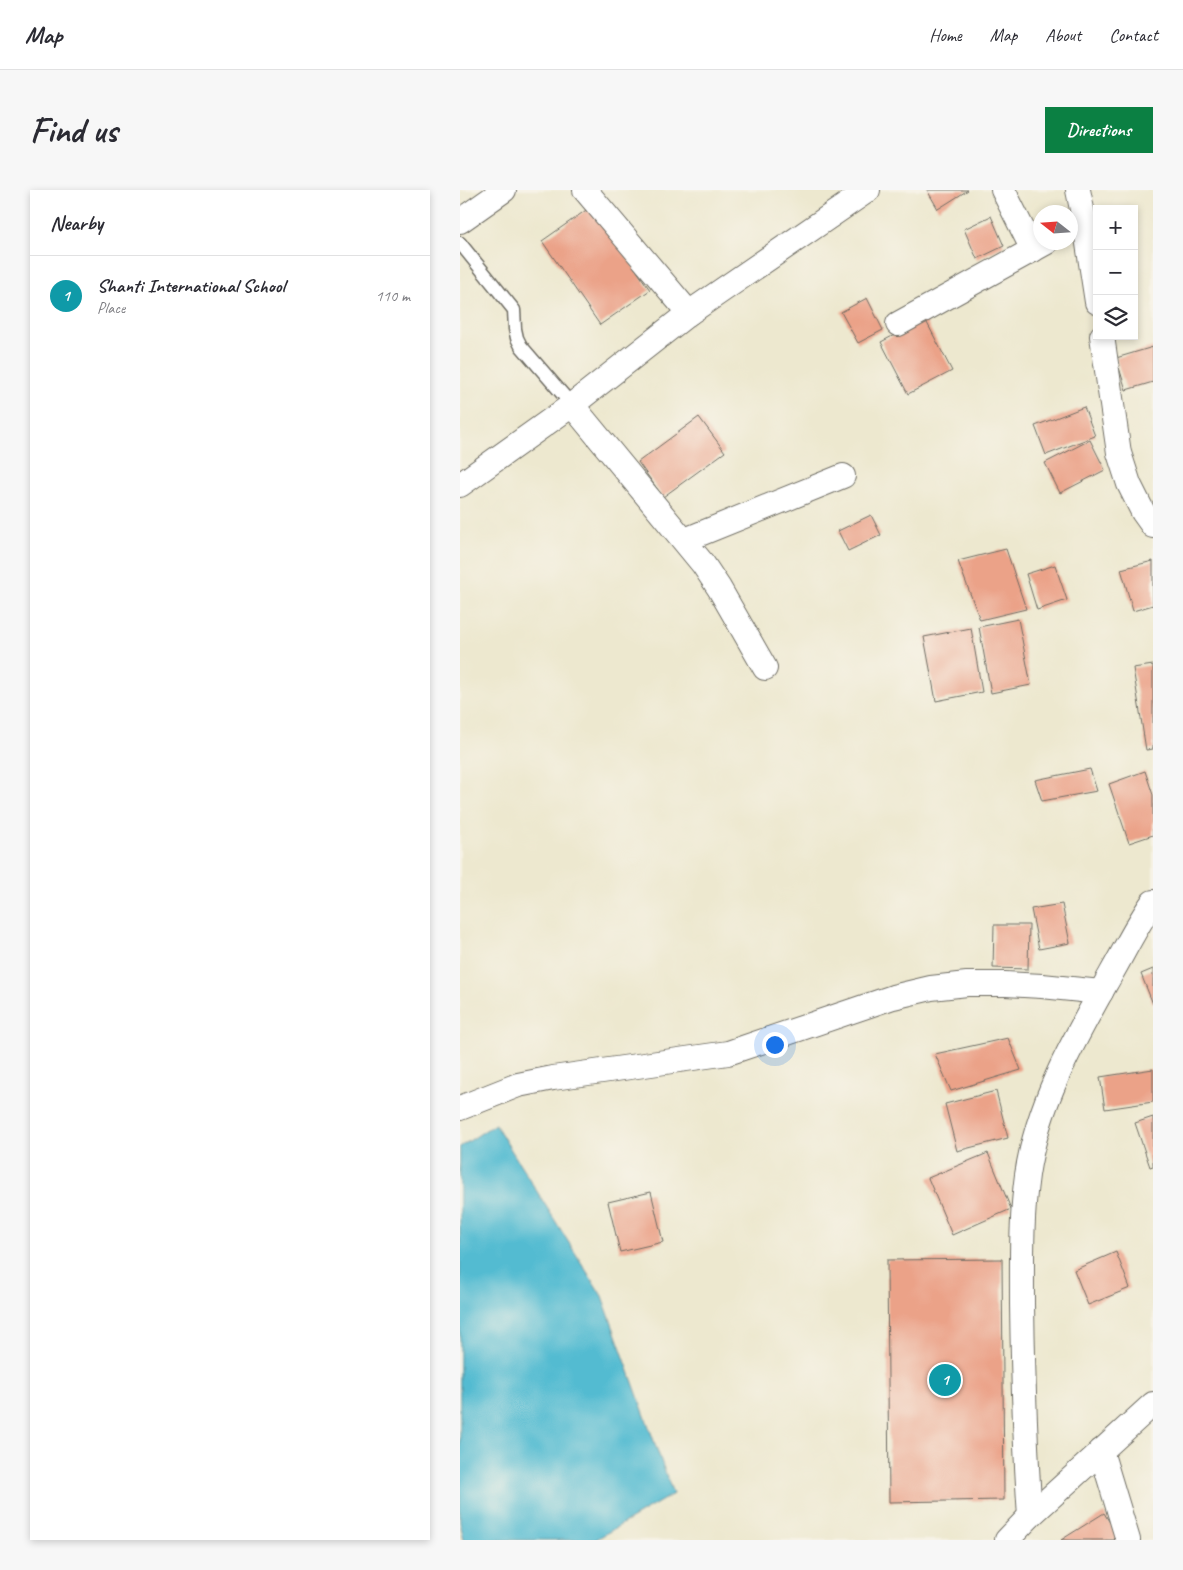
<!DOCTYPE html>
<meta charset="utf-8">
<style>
body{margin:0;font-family:Caveat,sans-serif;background:#f7f7f7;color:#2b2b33}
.controls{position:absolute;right:15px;top:15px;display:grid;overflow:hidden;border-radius:0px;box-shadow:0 2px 8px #0003}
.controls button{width:45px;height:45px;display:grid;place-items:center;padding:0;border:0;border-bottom:1px solid #e1e1e2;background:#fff;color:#2b2b33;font:25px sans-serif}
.compass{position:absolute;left:573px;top:15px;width:45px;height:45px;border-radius:50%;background:#fff;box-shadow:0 2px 8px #0003;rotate:287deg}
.you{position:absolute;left:314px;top:854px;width:18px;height:18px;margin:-12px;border:4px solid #fff;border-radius:50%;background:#1a73e8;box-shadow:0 0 0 8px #1a73e833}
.badge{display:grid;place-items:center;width:32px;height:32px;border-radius:50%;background:#0b8043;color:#fff;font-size:16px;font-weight:700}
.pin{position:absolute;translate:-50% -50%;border:2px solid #fff;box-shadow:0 1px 5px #0006}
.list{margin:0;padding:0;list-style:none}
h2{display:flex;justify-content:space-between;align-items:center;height:65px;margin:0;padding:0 20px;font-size:21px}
h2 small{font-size:16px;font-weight:400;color:#7c7c81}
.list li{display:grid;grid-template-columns:32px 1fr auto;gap:15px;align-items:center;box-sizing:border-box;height:80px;padding:0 20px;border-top:1px solid #e1e1e2}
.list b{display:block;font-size:19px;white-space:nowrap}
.list p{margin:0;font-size:16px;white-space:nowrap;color:#7c7c81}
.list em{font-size:16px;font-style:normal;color:#7c7c81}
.icon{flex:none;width:28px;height:28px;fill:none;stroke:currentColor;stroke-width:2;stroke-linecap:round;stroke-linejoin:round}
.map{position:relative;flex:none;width:693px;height:1350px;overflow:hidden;border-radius:0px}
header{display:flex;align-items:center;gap:30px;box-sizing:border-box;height:70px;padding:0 25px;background:#fff;border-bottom:1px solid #e1e1e2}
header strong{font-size:24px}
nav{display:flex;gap:28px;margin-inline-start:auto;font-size:18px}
.intro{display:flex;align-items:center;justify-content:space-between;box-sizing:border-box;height:120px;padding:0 30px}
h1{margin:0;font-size:35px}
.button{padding:12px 22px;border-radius:0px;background:#0b8043;color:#fff;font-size:18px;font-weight:700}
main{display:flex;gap:30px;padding:0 30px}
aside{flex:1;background:#fff;border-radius:0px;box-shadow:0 2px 8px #0003}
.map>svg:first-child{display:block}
</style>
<header>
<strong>Map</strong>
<nav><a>Home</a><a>Map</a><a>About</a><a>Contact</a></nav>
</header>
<div class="intro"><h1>Find us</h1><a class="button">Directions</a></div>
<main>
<aside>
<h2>Nearby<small></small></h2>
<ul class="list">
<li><span class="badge" style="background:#0f9aa8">1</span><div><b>Shanti International School</b><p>Place</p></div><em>110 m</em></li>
</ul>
</aside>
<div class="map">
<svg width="693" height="1350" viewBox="0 0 693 1350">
<rect width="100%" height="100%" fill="#f7f3e8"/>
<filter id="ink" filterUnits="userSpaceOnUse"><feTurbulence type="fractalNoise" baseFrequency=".02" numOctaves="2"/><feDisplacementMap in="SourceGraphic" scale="10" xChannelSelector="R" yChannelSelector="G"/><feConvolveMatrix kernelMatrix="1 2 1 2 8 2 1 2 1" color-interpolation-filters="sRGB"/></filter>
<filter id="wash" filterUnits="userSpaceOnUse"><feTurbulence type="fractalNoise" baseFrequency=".0096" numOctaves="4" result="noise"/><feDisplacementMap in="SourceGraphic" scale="20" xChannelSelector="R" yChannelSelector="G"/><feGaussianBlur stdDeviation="1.12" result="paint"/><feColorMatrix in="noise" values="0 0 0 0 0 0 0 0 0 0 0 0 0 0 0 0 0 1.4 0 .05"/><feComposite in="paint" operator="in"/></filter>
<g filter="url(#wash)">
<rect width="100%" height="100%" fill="#ede8cf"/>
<path fill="#53bbd1" stroke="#3f737e" d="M35,934L142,1106L213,1304L135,1350H4L0,1332V957Z"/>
<g id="blocks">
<g fill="#eba288">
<path d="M467,0H508L478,19Z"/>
<path d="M132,16L190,100L140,135L82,51Z"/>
<path d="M531,26L544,56L517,69L504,39Z"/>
<path d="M407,108L423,140L398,153L381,122Z"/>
<path d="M465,129L492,181L448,204L421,152Z"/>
<path d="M693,157V192L666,200L656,168Z"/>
<path d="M624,217L635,246L586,265L575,236Z"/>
<path d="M239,227L265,262L203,307L178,272Z"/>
<path d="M630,250L645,280L600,303L585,273Z"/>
<path d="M411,325L421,345L388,361L378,341Z"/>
<path d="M546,359L566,419L520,430L498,371Z"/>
<path d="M693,371V415L673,421L661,379Z"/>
<path d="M595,375L607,410L577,420L566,384Z"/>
<path d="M558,429L571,495L531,503L519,437Z"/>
<path d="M511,438L522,502L476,511L464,447Z"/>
<path d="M693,475V559L686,560L673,478Z"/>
<path d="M630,579L637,601L582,611L575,590Z"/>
<path d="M685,581L693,605V645L669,653L649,594Z"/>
<path d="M602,714L610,753L579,759L571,719Z"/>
<path d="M534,735H569L568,779L533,778Z"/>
<path d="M693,779V814L681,784Z"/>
<path d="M548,848L561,880L491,901L475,864Z"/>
<path d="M693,879V912L645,919L640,887Z"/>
<path d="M536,901L548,948L497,961L485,914Z"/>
<path d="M693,927V976L690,977L675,933Z"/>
<path d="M528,963L551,1019L492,1045L468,988Z"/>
<path d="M191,1002L203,1052L160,1062L148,1012Z"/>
<path d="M656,1062L670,1098L628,1115L614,1080Z"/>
<path d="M542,1069L544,1310L429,1312L427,1070Z"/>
<path d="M644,1323L660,1349L658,1350H601Z"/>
</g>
</g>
</g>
<g filter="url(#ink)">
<use href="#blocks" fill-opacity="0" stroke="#6f6d64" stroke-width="1"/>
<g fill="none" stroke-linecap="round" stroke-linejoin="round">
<defs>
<path id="service" d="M0,53L54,120L55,139L57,148L61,156L112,215"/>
<g id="minor">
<path d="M125,0L229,123"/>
<path d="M543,0L573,60"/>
<path d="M618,0L625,34L637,112"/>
<path d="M0,31L44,0"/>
<path d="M438,134L587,52"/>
<path d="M642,146L659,263L669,294L683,322L693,336"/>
<path d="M112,215L243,374L259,398L305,478"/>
<path d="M0,295L112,215L229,123L408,0"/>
<path d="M225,350L383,286"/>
<path d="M0,918L58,895L93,888L268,863L433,807L471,798L507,794H545L582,796L641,802"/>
<path d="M641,1261L668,1350"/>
<path d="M570,1326C565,1255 563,1185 562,1114C562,1071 561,1028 567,985C578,911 615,848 651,784C665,760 677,734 693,712"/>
<path d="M547,1350L570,1326L693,1214"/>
</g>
</defs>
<use href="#service" stroke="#6f6d64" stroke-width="15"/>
<use href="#minor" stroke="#6f6d64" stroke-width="26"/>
<use href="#service" stroke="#fff" stroke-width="12"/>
<use href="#minor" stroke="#fff" stroke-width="24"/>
</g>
</g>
</svg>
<div class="controls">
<button>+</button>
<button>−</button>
<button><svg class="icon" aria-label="layers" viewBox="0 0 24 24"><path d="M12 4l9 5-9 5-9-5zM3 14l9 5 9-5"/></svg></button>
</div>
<svg class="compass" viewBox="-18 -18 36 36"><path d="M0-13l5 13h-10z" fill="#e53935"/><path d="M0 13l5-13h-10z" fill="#7c7c81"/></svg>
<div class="you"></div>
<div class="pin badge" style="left:485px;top:1190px;background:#0f9aa8">1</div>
</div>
</main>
